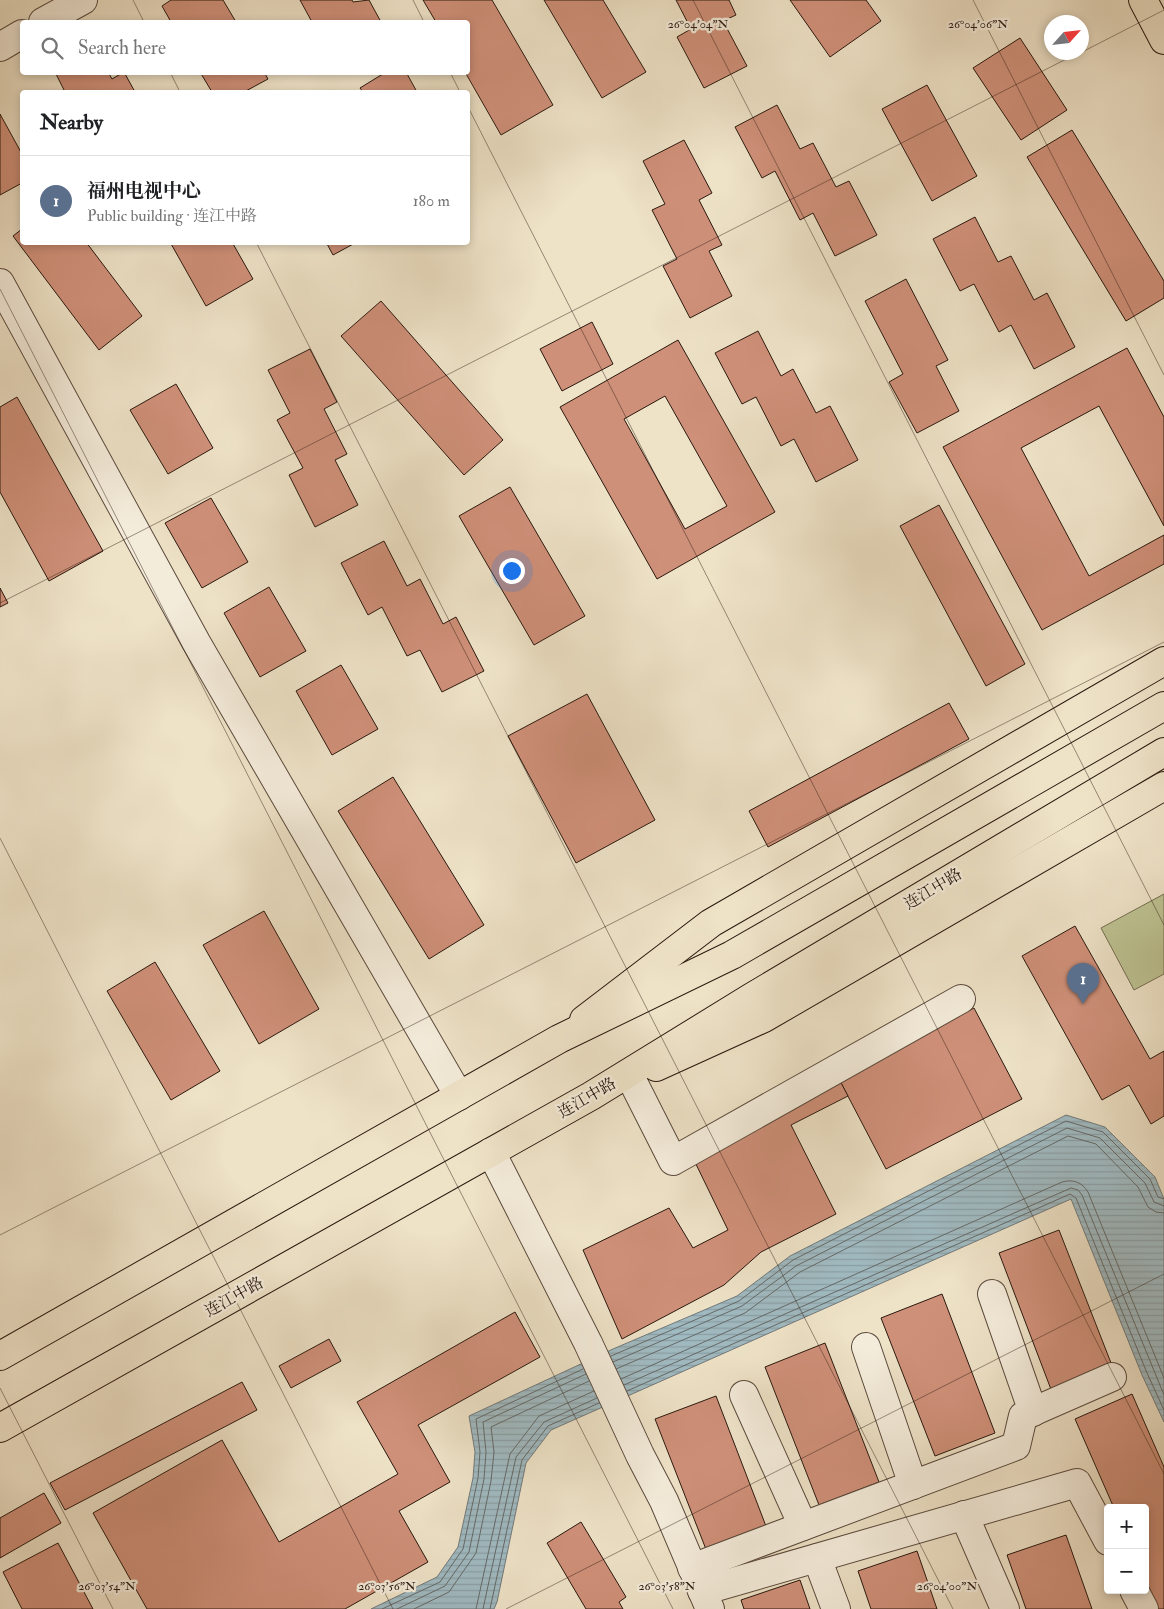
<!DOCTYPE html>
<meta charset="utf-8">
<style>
body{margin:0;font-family:"IM FELL Double Pica","Noto Serif SC",serif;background:#f6f6f6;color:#202124}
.controls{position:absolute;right:15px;bottom:15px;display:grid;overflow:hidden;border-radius:5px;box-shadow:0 2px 8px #0003}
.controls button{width:45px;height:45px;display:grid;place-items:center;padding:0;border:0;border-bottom:1px solid #e0e0e0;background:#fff;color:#202124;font:25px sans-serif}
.compass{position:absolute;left:1044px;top:15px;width:45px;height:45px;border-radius:50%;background:#fff;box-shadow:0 2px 8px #0003;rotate:63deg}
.you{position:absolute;left:511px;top:570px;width:18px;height:18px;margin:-12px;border:4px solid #fff;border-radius:50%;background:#1a73e8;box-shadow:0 0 0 8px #1a73e833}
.badge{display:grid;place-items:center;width:32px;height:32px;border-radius:50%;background:#8f2418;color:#fff;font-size:16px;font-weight:700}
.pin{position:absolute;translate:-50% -41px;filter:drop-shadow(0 1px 2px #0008)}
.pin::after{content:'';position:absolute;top:26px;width:18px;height:15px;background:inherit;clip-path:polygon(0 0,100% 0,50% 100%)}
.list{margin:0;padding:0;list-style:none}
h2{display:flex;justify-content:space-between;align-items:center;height:65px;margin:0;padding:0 20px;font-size:21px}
h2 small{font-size:16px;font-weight:400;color:#757577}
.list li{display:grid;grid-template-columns:32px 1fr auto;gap:15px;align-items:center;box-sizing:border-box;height:90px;padding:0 20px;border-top:1px solid #e0e0e0}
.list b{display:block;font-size:19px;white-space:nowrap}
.list p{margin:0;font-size:16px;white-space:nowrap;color:#757577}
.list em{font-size:16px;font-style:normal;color:#757577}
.icon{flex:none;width:28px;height:28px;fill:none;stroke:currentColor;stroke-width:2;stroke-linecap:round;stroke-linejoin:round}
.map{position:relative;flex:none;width:1164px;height:1609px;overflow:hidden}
.search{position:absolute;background:#fff;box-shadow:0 2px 8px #0003;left:20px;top:20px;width:450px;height:55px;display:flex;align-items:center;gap:12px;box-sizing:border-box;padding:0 18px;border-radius:5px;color:#757577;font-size:19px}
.panel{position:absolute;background:#fff;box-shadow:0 2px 8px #0003;left:20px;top:90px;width:450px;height:155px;border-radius:5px}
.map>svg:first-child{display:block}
</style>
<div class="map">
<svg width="1164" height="1609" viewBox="0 0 1164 1609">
<defs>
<pattern id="water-rules" width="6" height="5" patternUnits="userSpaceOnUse" patternTransform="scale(1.25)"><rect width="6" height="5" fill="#a0bac1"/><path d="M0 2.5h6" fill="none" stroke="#8a9fa5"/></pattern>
</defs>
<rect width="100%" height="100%" fill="#eee2c7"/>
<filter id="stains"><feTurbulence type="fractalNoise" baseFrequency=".004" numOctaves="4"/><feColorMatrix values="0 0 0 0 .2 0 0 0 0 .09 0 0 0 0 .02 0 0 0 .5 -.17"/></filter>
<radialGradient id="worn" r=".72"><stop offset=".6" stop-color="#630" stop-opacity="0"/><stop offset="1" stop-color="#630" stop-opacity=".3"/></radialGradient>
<path fill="#bdc292" stroke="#746d50" d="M1164,894V974L1134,990L1101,928Z"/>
<path fill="url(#water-rules)" stroke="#71797a" d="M1066,1115L1105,1127L1155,1177L1164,1199V1422L1142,1375L1071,1199L551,1430L526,1463L497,1602L494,1609H371L437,1577L458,1547L473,1478L475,1452L469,1416L613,1349L737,1296L790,1256Z"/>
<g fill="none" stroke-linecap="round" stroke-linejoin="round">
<g stroke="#656968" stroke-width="1">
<path d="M611,1356L739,1301L793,1260L1066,1121L1103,1132L1150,1179L1158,1197L1164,1199"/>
<path d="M613,1362L742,1306L796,1266L1067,1128L1100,1138L1145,1183L1154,1202L1164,1206"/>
<path d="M616,1369L745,1313L800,1272L1068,1136L1096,1144L1138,1187L1148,1207L1156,1212L1164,1213"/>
<path d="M621,1379L1062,1182C1073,1179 1082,1182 1088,1192L1164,1378"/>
<path d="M624,1385L1071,1188L1078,1190L1082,1195L1164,1395"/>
<path d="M627,1391L1070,1194L1076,1198L1147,1373L1164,1410"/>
<path d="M382,1609L440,1582L463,1549L478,1478L480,1452L476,1419L583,1369"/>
<path d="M397,1609L445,1586L469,1552L484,1479L486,1452L483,1422L586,1374"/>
<path d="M414,1609L449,1592L476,1553L491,1481L494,1452L491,1427L589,1381"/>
<path d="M476,1609L510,1454L539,1416L594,1391"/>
<path d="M483,1609L516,1457L544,1422L597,1398"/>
<path d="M490,1609L522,1460L548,1426L599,1403"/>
</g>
</g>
<g fill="#cf9079" stroke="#2a180f" fill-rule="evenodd">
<path d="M171,0H223L236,22H171L162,6Z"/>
<path d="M300,0H352L353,2L369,0L381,22H312Z"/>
<path d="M423,0H492L553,105L501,135L465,72H468V22H436Z"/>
<path d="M544,0H603L646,72L602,98Z"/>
<path d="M676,0H729L736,15L723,21L747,66L704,88L677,37L691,29Z"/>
<path d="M790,0H866L881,21L830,57Z"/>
<path d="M1020,38L1067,110L1021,140L973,68Z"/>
<path d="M55,72H108L112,79L124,72L135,92H65Z"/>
<path d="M200,72H264L268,79L244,92H212Z"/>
<path d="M386,72H406L417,92H363L360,88Z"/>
<path d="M927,85L977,176L932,201L882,109Z"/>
<path d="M777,105L800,149L813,143L836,187L849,181L877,235L835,256L813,213L800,220L775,171L762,178L735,127Z"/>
<path d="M0,114L22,154V183L0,195Z"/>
<path d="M1072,130L1164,281V298L1126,321L1027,157Z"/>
<path d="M684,140L712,193L699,200L722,245L709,251L732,296L690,318L663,266L677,259L652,210L665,204L643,161Z"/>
<path d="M975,217L998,262L1011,256L1034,300L1047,293L1075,347L1034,369L1011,325L999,332L974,284L960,291L933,239Z"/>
<path d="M22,229V242H86L142,316L99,350L13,236Z"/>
<path d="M170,242H232L253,279L206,306Z"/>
<path d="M326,242H357L333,255Z"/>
<path d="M906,279L948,360L936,366L959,411L917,433L889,382L903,374L865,301Z"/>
<path d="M381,301L503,440L464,475L341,336Z"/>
<path d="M592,322L613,364L562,391L540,349Z"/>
<path d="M758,331L781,376L793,369L816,413L830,406L858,460L816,482L794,439L781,446L756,397L742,404L715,353Z"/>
<path d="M678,340L775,512L657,579L560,407ZM665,396L727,506L685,529L624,419Z"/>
<path d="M1127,348L1164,417V526L1099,406L1021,448L1089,576L1164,535V564L1042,630L943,447Z"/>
<path d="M310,349L337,402L324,409L347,454L335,460L358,505L315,527L289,475L303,468L277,420L290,413L268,370Z"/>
<path d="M176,384L213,448L168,474L130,410Z"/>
<path d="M17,397L103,551L49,581L0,492V407Z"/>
<path d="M510,487L585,616L534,645L459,516Z"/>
<path d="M211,498L248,562L202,588L165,523Z"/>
<path d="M939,505L1025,664L986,686L900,526Z"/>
<path d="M384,541L407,586L420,579L443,624L456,617L484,671L442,692L420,650L407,656L382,607L368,615L341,563Z"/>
<path d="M269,587L306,651L260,677L224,613Z"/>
<path d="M0,588L8,603L0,607Z"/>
<path d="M341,665L378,729L332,755L296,691Z"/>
<path d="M587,694L655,820L576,863L508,736Z"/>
<path d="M949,703L969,739L768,847L749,811Z"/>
<path d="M393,777L484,925L429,959L338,811Z"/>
<path d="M264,911L319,1009L259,1044L203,945Z"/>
<path d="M1075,926L1150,1059L1164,1051V1116L1151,1124L1129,1085L1102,1100L1022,956Z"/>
<path d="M155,962L220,1071L171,1100L107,991Z"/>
<path d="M974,1008L1022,1099L886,1169L839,1079Z"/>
<path d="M839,1079L848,1096L791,1125L836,1214L761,1252L724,1285L622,1339L583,1250L669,1208L693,1248L728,1230L692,1156Z"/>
<path d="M1059,1230L1113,1368L1052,1392L999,1253Z"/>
<path d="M942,1294L995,1433L935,1456L881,1318Z"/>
<path d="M515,1312L540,1357L418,1425L450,1482L399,1511L428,1562L345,1609H147L93,1513L222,1440L279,1542L398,1474L357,1402Z"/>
<path d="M329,1339L341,1361L291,1388L279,1366Z"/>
<path d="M825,1343L879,1482L819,1505L765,1367Z"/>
<path d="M242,1382L257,1410L65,1510L50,1483Z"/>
<path d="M1132,1394L1164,1467V1609H1158L1145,1579V1508H1114L1075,1419Z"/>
<path d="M716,1396L769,1534L709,1557L655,1419Z"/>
<path d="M44,1493L61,1523L0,1558V1518Z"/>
<path d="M581,1522L626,1597L619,1602L623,1609H586L547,1543Z"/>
<path d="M1066,1535L1092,1609H1026L1007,1555Z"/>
<path d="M58,1543L93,1609H22L3,1572Z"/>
<path d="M917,1551L937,1609H871L858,1571Z"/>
<path d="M800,1580L810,1609H744L741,1600Z"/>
</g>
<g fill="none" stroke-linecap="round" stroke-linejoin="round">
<defs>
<g id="minor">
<path d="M43,22L83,0"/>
<path d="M0,47L22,34"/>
<path d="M0,283L196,642L459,1096"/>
<path d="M631,1078L673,1161L961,999"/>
<path d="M491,1152L588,1343L640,1455L664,1501L710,1609"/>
<path d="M992,1294L1033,1412"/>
<path d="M866,1347L913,1485"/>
<path d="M744,1395L803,1526"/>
<path d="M964,1515L1005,1609"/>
<path d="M817,1558L836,1609"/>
<path d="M692,1568L1016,1446L1023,1416L1112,1377"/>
<path d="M1134,1590L1144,1609"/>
<path d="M702,1591L1077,1483L1108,1541"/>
</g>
<g id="major">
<path d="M1143,0L1164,40"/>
<path d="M584,1020L711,923L1164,661"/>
<path d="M656,1067L764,1018L1164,786"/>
</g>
<g id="highway">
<path d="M0,1356L559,1039L732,955L1164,706"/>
<path d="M0,1428L591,1096L752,997L1164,752"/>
</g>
</defs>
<use href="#minor" stroke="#5b4a3d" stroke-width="30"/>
<use href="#major" stroke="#2a180f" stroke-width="30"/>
<use href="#highway" stroke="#2a180f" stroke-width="30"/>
<use href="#minor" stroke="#f4ecdb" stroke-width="28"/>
<use href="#major" stroke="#eee2c7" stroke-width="28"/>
<use href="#highway" stroke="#eee2c7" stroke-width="28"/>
</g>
<path fill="none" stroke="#2a180f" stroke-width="1" stroke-opacity="0.45" d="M133,0L144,22M413,0L424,22M693,0L1164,925M973,0L1164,375M1082,52L1164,10M170,72L180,92M450,72L460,92M468,107L1164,1474M256,242L953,1609M0,289L673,1609M0,603L1080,52M0,838L393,1609M0,1235L1164,642M0,1388L113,1609M506,1609L1164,1274"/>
<g text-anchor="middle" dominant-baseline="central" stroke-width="4.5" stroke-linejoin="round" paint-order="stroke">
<g font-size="16" fill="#2a180f" stroke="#f4ecdb">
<text transform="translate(933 889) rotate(-31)">连江中路</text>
<text transform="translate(587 1098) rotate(-30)">连江中路</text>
<text transform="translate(234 1297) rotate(-29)">连江中路</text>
</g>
</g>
<g font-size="12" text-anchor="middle" fill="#2a180f" stroke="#f4ecdb" stroke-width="4.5" stroke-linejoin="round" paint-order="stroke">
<text x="698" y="28">26°04'04"N</text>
<text x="978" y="28">26°04'06"N</text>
<text x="107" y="1590">26°03'54"N</text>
<text x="387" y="1590">26°03'56"N</text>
<text x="667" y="1590">26°03'58"N</text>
<text x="947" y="1590">26°04'00"N</text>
</g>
<rect width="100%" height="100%" filter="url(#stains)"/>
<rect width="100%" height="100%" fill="url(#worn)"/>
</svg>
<div class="controls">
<button>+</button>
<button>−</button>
</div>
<svg class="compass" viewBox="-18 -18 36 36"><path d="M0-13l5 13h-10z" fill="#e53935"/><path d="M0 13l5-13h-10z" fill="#757577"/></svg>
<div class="you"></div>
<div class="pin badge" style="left:1083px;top:1004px;background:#5c6f8a">1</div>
<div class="search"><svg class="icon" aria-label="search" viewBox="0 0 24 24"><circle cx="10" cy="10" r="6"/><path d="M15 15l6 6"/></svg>Search here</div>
<section class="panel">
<h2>Nearby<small></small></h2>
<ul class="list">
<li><span class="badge" style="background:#5c6f8a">1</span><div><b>福州电视中心</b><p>Public building · 连江中路</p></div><em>180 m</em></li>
</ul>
</section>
</div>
